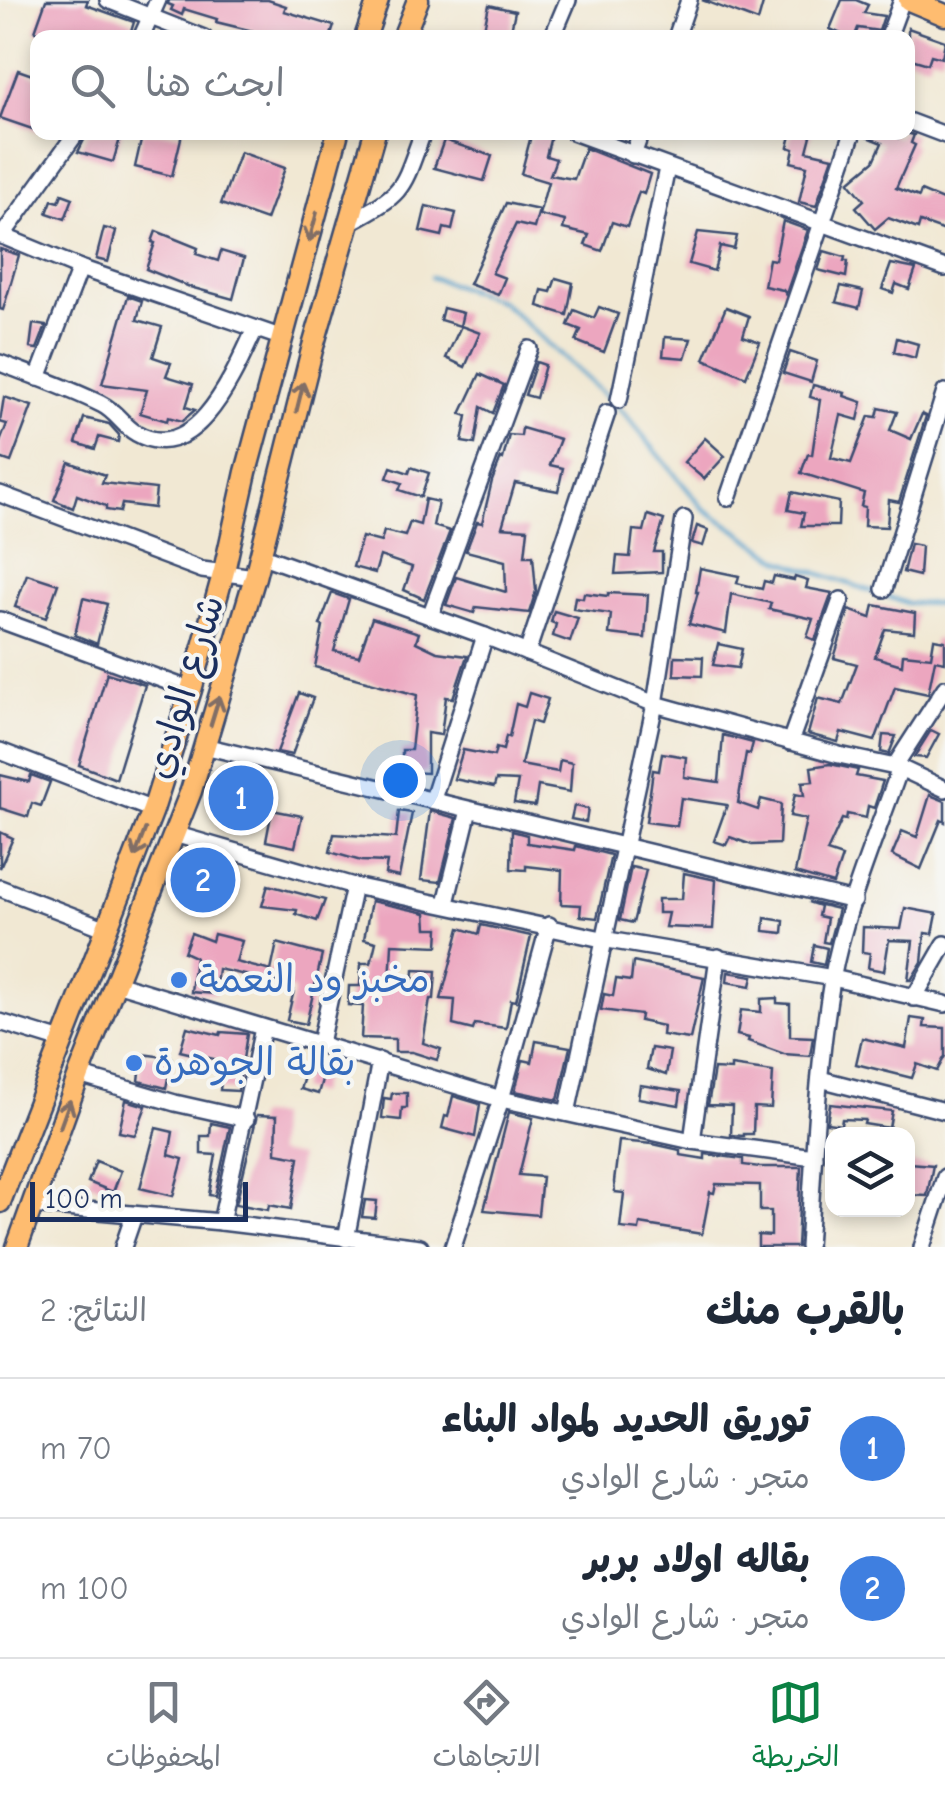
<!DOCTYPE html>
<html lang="ar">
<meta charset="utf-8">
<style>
body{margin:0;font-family:"Comic Neue","Playpen Sans Arabic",sans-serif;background:#f2f2f3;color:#1f2937;direction:rtl}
.controls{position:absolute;right:30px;bottom:30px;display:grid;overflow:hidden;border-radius:20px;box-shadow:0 5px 15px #0003}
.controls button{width:90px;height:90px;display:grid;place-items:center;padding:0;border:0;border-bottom:2px solid #e0e1e3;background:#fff;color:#1f2937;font:50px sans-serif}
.scale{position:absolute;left:30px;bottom:25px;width:218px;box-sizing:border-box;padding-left:10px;border:5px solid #1b2f5e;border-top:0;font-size:28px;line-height:35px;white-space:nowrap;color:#1b2f5e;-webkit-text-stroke:8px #f6f6f2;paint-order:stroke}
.you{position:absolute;left:400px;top:780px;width:35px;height:35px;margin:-25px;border:8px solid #fff;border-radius:50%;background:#1a73e8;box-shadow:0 0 0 15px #1a73e833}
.badge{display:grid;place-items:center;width:65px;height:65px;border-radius:50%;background:#0b8043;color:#fff;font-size:32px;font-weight:700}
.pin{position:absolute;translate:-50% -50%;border:5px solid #fff;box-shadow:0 2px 10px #0006}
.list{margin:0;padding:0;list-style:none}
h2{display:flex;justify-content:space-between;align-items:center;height:130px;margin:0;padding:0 40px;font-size:42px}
h2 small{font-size:32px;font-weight:400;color:#747a83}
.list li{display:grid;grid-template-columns:65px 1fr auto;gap:30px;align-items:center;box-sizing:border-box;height:140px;padding:0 40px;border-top:2px solid #e0e1e3}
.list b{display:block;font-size:38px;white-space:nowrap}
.list p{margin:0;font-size:32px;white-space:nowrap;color:#747a83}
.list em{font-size:32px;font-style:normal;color:#747a83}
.icon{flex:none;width:55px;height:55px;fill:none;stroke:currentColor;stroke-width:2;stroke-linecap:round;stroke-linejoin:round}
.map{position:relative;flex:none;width:945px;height:1247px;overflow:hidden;direction:ltr}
.search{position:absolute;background:#fff;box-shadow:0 5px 15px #0003;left:30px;right:30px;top:30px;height:110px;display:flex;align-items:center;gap:25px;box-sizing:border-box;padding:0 35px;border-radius:20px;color:#747a83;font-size:38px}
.sheet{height:410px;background:#fff}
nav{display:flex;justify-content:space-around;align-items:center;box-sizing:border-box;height:140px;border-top:2px solid #e0e1e3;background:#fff;font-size:28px;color:#747a83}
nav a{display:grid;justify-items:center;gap:5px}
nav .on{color:#0b8043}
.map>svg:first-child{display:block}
</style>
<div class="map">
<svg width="945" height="1247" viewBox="0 0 945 1247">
<rect width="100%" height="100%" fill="#f6f6f2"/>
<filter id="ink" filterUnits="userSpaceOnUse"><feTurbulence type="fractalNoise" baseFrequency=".01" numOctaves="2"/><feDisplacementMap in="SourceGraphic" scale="20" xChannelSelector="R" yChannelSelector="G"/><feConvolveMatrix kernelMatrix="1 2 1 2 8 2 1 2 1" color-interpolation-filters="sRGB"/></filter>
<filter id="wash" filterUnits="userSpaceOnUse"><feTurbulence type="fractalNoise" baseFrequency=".0048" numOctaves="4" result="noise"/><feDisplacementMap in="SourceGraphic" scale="40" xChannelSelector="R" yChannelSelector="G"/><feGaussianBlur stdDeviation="2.25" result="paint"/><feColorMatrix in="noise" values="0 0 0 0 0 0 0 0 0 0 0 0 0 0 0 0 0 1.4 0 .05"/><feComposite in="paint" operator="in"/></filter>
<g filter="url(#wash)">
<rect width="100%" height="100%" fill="#f1e8d3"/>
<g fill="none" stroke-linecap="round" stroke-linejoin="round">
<path stroke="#54a2cd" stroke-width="4" d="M431,277L502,302L624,413L703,508L782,561L906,603L945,604"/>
</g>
<g id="blocks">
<g fill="#eca6bf">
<path d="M46,0H88L86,5L134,22L129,38H55L35,31Z"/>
<path d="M169,0H268L286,6L284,11L334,26L330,38H260L261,33L216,22L217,19L184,9L182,15L171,10L173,6L168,4Z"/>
<path d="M702,0H764L758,21Z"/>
<path d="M842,0H856L868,5L864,13L884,16L879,31L858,28L854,38H850L830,29Z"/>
<path d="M489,5L515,11L510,35L497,32L496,38H482Z"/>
<path d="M908,28L945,41L942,58L931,55L928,64L908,58Z"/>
<path d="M18,70L38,77V131L0,118Z"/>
<path d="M88,132H122L113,162L78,152Z"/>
<path d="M143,132L182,134L172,176L135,167Z"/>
<path d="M532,132H552L546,156L556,159L550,175L574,179L585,148L650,174L644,194L639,192L627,227L612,222L602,251L585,245L589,235L563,229L565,221L539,215L548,182L521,174Z"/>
<path d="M792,132H812L807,151L833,157L816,206L799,202L807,166L791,162L794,149L788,147Z"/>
<path d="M864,132H886L898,138L901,132L914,135L911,143L915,145L896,188L919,197L921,191L945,201V231L920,222L918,229L888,218L875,229L856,207L864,200L849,182L874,161L882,143L864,136Z"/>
<path d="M444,140L492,156L484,181L434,168Z"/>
<path d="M240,152L285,168L266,220L221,204Z"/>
<path d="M62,194L73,198L65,219L47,213L52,200L59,202Z"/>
<path d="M506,203L539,210L534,228L516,224L492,273L505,278L498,295L469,284Z"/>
<path d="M426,206L456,213L452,230L444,228L442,236L420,231Z"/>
<path d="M783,221L808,230L786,294L783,290L764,286L769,259L775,260Z"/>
<path d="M104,228L116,231L108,262L96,259Z"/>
<path d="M156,231L198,248L196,254L218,261L221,251L244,258L233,299L190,287L146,269L155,243L152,242Z"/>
<path d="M698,232L737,236L734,249L720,246L714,271L689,264Z"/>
<path d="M0,249L19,255L3,310L0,309Z"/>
<path d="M824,251L845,257L844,261H848L846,277L818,270Z"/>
<path d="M891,264L916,269L909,289L896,284L893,293L882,289Z"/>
<path d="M556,278L573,283L567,315L538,306L542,290L551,292Z"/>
<path d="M841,286L863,291L859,308L836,302Z"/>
<path d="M128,296L142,301L137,320L162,327L153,357L171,363L166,376L193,384L186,407L195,410L182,421L168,417L167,421L140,413L147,390L102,384Z"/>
<path d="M599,307L618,314L604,352L576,341L581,330L568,325L574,310L594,318Z"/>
<path d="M726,307L749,316L743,336L760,342L746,377L704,359Z"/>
<path d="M443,308L463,313L460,326L440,320Z"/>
<path d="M33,324L46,326L37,349L30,348Z"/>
<path d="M461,326L480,333L465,367L446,358Z"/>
<path d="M665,337L691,339L685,358L663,356Z"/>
<path d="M897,338L918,344L915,358L894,352Z"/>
<path d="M790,352L817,361L811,382L783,373Z"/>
<path d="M536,362L545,365L536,398L525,395Z"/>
<path d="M480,374L504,385L493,413L481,407L475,444L462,442L467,416L461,414Z"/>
<path d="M813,385L845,393L844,396L862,402L858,420L841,415L831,458L851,463L869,416L877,417L879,408L897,412L890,430L911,439L922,414L926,416L899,502L889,500L887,527L864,526L865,507L861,506L864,493L801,473L808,454L812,455L820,400L810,397Z"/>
<path d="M4,397L32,406L11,462L0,458V442L7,424L0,422Z"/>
<path d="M84,418L109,424L119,435L118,442L99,437L95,449L76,443Z"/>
<path d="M522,428L560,439L550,465L563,468L558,491L515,483L502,527L528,529L525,556H533L536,591L529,613L476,607L474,613L446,605L456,577L506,592L505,561L466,551L477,522L482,523L492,481L501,458L503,459L509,435L521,436Z"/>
<path d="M705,438L725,456L704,479L684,462Z"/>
<path d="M69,462L105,475L102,483L156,489L154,508L122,504L120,512L106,510V506L77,495L73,508L54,500Z"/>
<path d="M391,467L409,473L411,467L429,473L421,497L399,490L402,483L387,478Z"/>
<path d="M792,492L839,502L838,526H801L804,513L788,510Z"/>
<path d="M425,499L438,502L433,526L450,531L424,599L404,590L412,567L380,556L375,573L353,567L362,537L381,542L384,531L405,536L410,522L420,525Z"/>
<path d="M648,515L664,520L654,552H662V572L615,574L617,556L630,557L633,530L644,531Z"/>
<path d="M697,526L708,530L703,546L692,543Z"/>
<path d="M910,544L921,546L919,576L903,572Z"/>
<path d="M700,568L739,576L737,583L762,589L764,581L772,583L774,576L794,580L795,577L808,581L806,588L832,593L815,640L807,637L813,619L769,609L771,603L731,594L726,633L689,624L698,592H696Z"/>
<path d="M27,574L58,584L46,618L15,607Z"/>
<path d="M332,593L349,599L334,651L359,656L372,618L419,633L416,642L437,652L467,656L453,698L446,697L441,735L427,733V773L411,772V764L402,763V750H411L417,695L315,667L323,626L320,625Z"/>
<path d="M584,593L608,596V593L648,595L645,638L609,634L611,614L573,609L575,597L583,598Z"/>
<path d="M83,598L107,604L97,644L75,635Z"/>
<path d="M874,605L915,613L914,632L885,629L875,657L902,665L903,654L931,657L934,639L945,641V662L935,660L928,694L895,687L875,741L841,732L838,742L808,734L818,698L842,704L857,664L834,658L849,610L871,618Z"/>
<path d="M554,611L578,618L570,642L553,636L556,624L551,622Z"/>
<path d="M718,644L742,649L738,668L713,665Z"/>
<path d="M675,656L703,657L702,676L674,675Z"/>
<path d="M107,673L145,685L116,779L79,765Z"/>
<path d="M299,693L313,698L292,755L277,752Z"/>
<path d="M529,693L548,699L540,724L531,721L521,765L558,772L560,760L572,763L570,792L538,786L535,806L514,803L518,781L496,780L494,787L454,779L463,750L494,756L496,748L503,750L506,736L509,737L516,704L525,707Z"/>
<path d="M931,730L939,734L926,758L914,757Z"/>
<path d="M723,735L753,743L750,754L746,753L738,803L758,810L761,799L781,804L779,844L752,845L730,837L726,845L714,841L727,805L681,798L677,826L646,822L653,770L659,771L662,753L686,757L684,777L719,782Z"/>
<path d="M883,735L896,736L889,754L881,752Z"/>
<path d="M830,764L858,770L856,776L883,781L874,808L868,806L866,818L847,814L846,820L842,819L827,852L842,857L833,884L795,873L806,819L790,816L795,794L804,796L802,782L813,781L811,767Z"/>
<path d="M0,775L29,782L31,775L50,782L41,806L32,803L28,817L0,808Z"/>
<path d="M930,795L945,801V822L941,820L921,869L892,855L902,831L917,837Z"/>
<path d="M574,806L588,809L586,822L571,819Z"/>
<path d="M272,810L302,816L295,847L266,841Z"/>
<path d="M399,811L412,813L399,877L385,874L387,862L361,861L330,852L334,834L396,838Z"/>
<path d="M430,811L456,818L440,882L421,880Z"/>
<path d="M512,831L527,835V843L575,850L576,846L611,855L597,918L580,916L581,905L561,904L562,870L526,866V870L511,869Z"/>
<path d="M0,832L13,838L0,868Z"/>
<path d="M631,867L646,870L633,923L620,920Z"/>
<path d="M684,873L716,880L713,929L665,927L668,913H658V899H682Z"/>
<path d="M268,885L325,900L317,921L296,914L297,910L262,906Z"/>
<path d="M371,901L426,913L427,928H439L438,946L392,944L390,984L413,987L414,970L436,971L434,999H430L423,1043L441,1049L437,1060L412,1052H395V1039L361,1038L363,1006L348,1005L349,986H360L361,963H371L376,942L364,939Z"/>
<path d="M808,902L838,909L829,943L823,942L827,918L818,916L820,906Z"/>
<path d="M905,908L937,914L933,934L925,933L922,962L911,980H908L913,941L889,940L884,971L868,968L870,953L862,952L863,927L901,929Z"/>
<path d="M765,918L784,921L783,933L764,931Z"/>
<path d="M481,925L531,936L516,1001L511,1000L506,1028L475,1024L473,1030L453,1025L455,1000L441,999L460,928L479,934Z"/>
<path d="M191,933L212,941L214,934L242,941L236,962L271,971L277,943L322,955L306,1024L287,1020L294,990L282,986V983L218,969L215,994L191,992L195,957L184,952Z"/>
<path d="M814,945L827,948L824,965L811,962Z"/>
<path d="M633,962L704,977L690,1039L662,1035L663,1026L640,1021L641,1015L601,1010L604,994L613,996L616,979L631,981Z"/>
<path d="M728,972L753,976L751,986L727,982Z"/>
<path d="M777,998V1003L790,1004V1036L813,1037L810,1056L784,1054L748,1041L749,1038L737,1035L741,1010L761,1012V999Z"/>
<path d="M911,1018L925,1020L924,1027L945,1028V1056L937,1071L917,1064L912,1078L856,1064L862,1038L906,1048Z"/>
<path d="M187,1027L220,1035L221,1032L247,1034L238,1091L220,1090L222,1073H217L218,1060L180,1051Z"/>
<path d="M536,1041L570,1047L558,1100L515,1091L523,1060L532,1062Z"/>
<path d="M651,1048L670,1051L666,1075L647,1069Z"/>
<path d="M142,1054L172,1058L166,1088L139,1081Z"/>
<path d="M731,1066L773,1072L771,1108L754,1107L753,1134H744V1136L731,1135L732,1106L708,1105L714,1069L731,1070Z"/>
<path d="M306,1071L323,1076L318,1094L300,1089Z"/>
<path d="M640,1085L681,1091L679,1105L638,1098Z"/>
<path d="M392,1093H407V1108H402L401,1120L382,1118L384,1098L391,1099Z"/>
<path d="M453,1096L480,1104L475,1137L442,1128L445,1116L448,1117Z"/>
<path d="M126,1100L146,1106L135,1135L119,1132Z"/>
<path d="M830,1104L892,1111L889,1128L864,1124L865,1120L842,1119L841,1125L827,1123Z"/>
<path d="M509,1112L533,1118L519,1175L542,1177L538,1215L484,1210Z"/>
<path d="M257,1115L277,1116L276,1153L299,1157L291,1209L269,1205L268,1210L236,1204Z"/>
<path d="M211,1123L230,1127L215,1196L209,1195L216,1155L201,1154V1136H210Z"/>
<path d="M156,1128L173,1132L169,1155L183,1159L173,1196L140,1188Z"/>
<path d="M619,1141L653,1144L680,1150V1155L705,1159V1154L743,1159V1165L760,1167H801L797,1247H758V1235L771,1236V1211H760V1185L716,1184L714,1193L710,1192L702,1234L640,1224L639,1230L620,1228L624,1193L615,1192L614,1182Z"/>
<path d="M96,1161L121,1171L113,1192L88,1182Z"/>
<path d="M908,1163L933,1165L927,1196L908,1195Z"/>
<path d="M365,1200L377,1201L375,1218L362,1217Z"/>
</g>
</g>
</g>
<g filter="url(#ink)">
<use href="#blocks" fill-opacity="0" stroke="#3b4b70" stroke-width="2.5"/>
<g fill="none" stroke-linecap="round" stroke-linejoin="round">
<defs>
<g id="minor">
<path d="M108,0L204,38"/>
<path d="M141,38L158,0"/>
<path d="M552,38L568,0"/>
<path d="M676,38L689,0"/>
<path d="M888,38L902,0"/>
<path d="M908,121L945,135"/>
<path d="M573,132L945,268"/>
<path d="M633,155L641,132"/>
<path d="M352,221C406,192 402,189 423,132"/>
<path d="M0,235L80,268L283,338"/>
<path d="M2,236L77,132"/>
<path d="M0,363C34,376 69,388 101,404C116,411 123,426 136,433C197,468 236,369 255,329"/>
<path d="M38,378L80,268"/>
<path d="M619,400L667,168"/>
<path d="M0,494L202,570L255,577"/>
<path d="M728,498L853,132"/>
<path d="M260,555L485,636L655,704L839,755L900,768L945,789"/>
<path d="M884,589L945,392"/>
<path d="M430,616L529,349"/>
<path d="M0,620L191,690"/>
<path d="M527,653L607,413"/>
<path d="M790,742L841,600"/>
<path d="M204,746L854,901"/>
<path d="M0,751L153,810"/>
<path d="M894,767L945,688"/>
<path d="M433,799L485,636"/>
<path d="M174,834L354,886L602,939L833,978L945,1004"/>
<path d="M0,888L107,929"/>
<path d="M446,903L469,810"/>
<path d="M116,983L501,1099L692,1141L814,1157"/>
<path d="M914,998L945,944"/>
<path d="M0,1022L62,1041"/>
<path d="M320,1043L354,886"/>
<path d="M79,1075L175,1103L246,1119"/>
<path d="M820,1079L945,1111"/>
<path d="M567,1113L655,704L684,519"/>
<path d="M692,1141L718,957"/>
<path d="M31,1205L221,1222L420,1247"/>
<path d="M221,1222L263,1028"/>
<path d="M346,1239L380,1061"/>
<path d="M123,1247L134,1215"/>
<path d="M453,1247L501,1099L549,925"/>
<path d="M808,1247C814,1158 817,1068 832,980C845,908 876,837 900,768"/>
<path d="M922,1247L945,1177"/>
</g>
<g id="major">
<path d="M909,0L945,15"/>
<path d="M365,38L378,0"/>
<path d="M403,38L418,0"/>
<path d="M0,1202L153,810L191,690L224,571L246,472L338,132"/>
<path d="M17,1247L79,1075L191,791L255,577L312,350L375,132"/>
</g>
</defs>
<use href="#minor" stroke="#3b4b70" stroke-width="20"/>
<use href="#major" stroke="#3b4b70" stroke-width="25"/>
<use href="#minor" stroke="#fff" stroke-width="15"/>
<use href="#major" stroke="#febc70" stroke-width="20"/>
</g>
<defs><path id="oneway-shaft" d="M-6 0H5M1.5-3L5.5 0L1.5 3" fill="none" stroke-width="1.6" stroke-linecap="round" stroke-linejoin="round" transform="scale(2.5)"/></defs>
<g stroke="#816e66">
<use href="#oneway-shaft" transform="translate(313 227) rotate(105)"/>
<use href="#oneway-shaft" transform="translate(300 397) rotate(-76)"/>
<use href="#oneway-shaft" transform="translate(215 711) rotate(-73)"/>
<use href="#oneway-shaft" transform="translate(140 843) rotate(111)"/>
<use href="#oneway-shaft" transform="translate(65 1114) rotate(-70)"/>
</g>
</g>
<g fill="#3f7fe0" stroke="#f6f6f2" stroke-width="4">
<circle cx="179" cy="980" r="10"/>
<circle cx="134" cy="1063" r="10"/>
</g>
<g text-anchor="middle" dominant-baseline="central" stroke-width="8" stroke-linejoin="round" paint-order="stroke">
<g font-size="38" fill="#1b2f5e" stroke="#f6f6f2">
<text transform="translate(185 687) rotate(-73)">شارع الوادي</text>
</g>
<g font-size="38" fill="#366cbe" stroke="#f6f6f2" text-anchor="start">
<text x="199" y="980">مخبز ود النعمة</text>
<text x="154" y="1063">بقالة الجوهرة</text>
</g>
</g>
</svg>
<div class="controls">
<button><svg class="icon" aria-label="layers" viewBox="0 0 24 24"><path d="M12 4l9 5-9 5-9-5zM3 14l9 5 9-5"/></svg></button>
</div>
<div class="scale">100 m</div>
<div class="you"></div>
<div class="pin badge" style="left:241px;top:798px;background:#3f7fe0">1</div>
<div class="pin badge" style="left:203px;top:880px;background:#3f7fe0">2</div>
<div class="search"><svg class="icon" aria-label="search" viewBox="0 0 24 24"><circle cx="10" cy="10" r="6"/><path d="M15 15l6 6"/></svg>ابحث هنا</div>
</div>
<section class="sheet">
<h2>بالقرب منك<small>النتائج: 2</small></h2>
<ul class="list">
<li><span class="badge" style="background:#3f7fe0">1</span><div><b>توريق الحديد لمواد البناء</b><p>متجر · شارع الوادي</p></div><em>70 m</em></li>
<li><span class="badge" style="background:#3f7fe0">2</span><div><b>بقاله اولاد بربر</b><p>متجر · شارع الوادي</p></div><em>100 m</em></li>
</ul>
</section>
<nav>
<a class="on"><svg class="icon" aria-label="map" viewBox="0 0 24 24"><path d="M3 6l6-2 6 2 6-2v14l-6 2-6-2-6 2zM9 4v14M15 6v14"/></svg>الخريطة</a>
<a><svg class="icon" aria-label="directions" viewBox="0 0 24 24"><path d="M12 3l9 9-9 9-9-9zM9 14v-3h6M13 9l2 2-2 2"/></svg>الاتجاهات</a>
<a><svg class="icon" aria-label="saved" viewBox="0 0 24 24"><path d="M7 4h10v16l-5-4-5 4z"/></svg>المحفوظات</a>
</nav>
